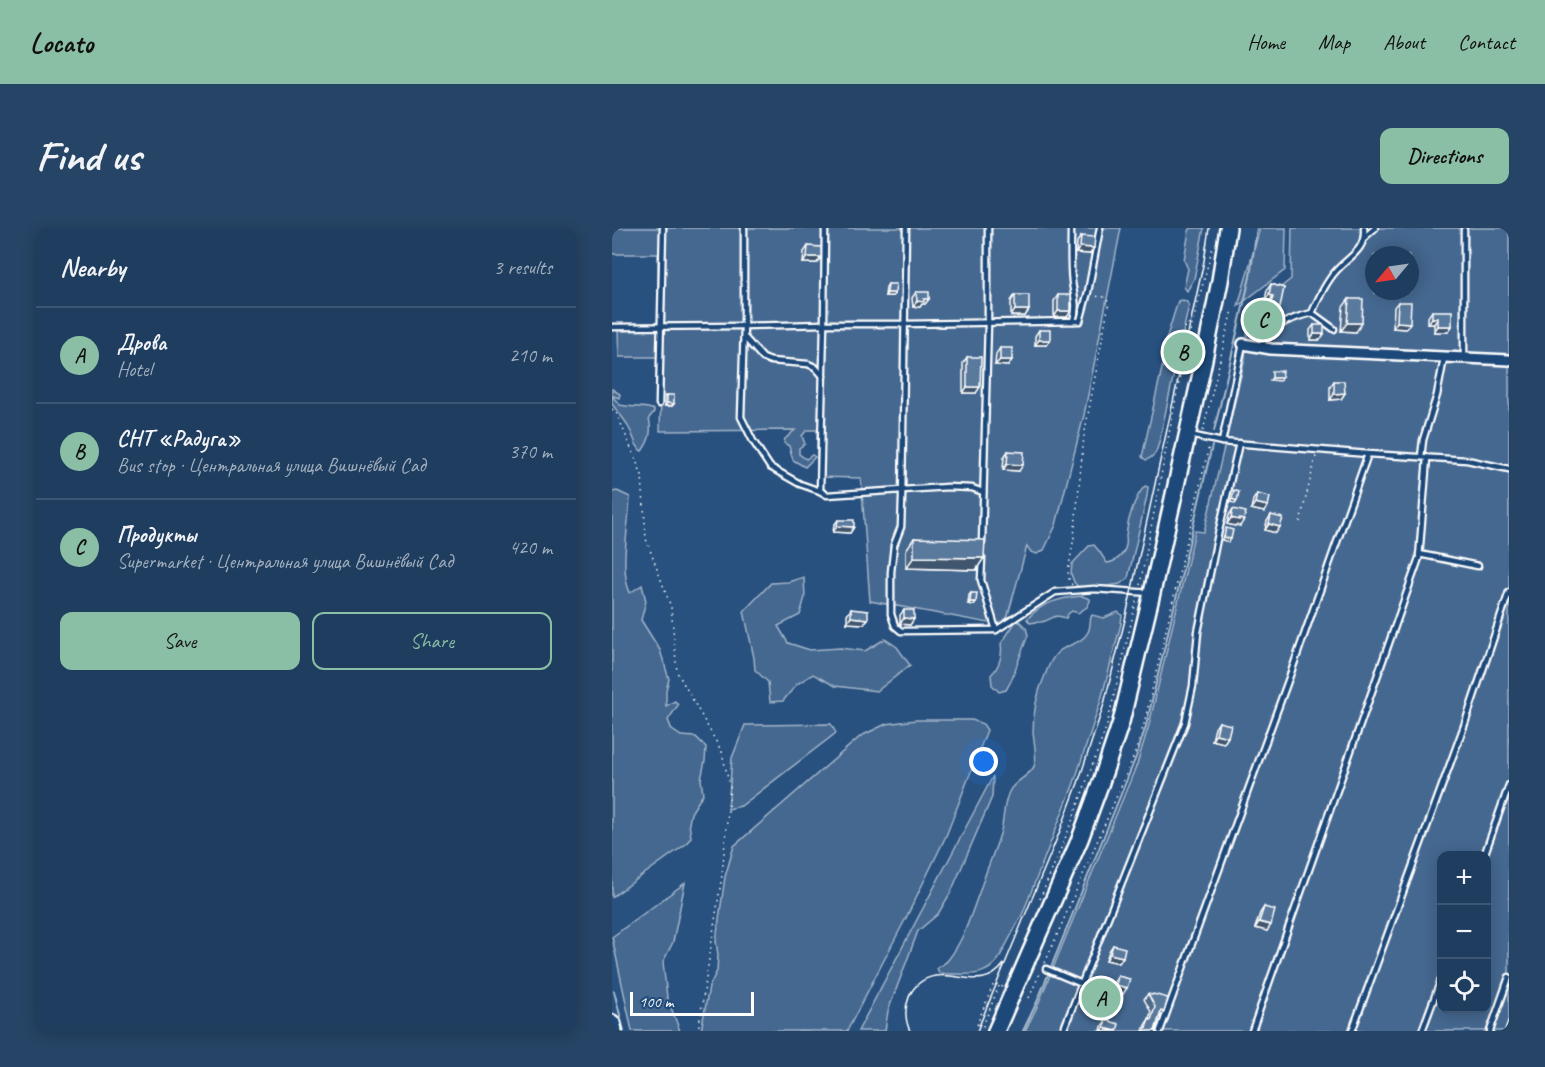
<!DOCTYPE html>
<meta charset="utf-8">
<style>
body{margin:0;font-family:Caveat,sans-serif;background:#264465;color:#f1f3f6}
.controls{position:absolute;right:18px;bottom:18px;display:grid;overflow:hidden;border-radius:12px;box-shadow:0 3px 15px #0003}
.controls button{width:54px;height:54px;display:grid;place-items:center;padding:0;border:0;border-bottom:2px solid #3c5674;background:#1e3d5f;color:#f1f3f6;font:30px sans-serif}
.compass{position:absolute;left:753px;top:18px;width:54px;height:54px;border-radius:50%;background:#1e3d5f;box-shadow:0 3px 15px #0003;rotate:241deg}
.scale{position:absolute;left:18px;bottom:15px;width:124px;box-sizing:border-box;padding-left:6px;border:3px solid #fff;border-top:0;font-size:16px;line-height:21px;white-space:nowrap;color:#fff;-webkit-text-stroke:4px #1f4a7a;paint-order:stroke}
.you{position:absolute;left:372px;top:534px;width:21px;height:21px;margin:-15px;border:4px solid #fff;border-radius:50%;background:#1a73e8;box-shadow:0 0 0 9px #1a73e833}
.badge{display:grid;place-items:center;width:39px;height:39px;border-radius:50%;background:#8abfa5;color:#111;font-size:20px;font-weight:700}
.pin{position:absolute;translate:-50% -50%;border:3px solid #fff;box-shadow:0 2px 6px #0006}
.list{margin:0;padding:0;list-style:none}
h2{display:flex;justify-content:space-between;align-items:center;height:78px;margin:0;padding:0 24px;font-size:26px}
h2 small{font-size:20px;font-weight:400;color:#a1aebd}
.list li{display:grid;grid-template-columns:39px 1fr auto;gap:18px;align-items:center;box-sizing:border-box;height:96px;padding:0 24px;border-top:2px solid #3c5674}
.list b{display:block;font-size:22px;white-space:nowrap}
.list p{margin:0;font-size:20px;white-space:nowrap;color:#a1aebd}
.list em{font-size:20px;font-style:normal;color:#a1aebd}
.actions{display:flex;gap:12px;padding:18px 24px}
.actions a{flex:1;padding:14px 0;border:2px solid #8abfa5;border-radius:12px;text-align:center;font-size:21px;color:#8abfa5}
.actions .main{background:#8abfa5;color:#111}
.icon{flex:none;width:33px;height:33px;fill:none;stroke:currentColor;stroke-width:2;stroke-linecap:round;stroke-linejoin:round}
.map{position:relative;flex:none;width:897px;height:803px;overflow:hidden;border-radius:12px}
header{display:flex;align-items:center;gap:36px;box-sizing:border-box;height:84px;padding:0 30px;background:#8abfa5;color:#111}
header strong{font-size:28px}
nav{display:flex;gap:33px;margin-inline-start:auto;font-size:21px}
.intro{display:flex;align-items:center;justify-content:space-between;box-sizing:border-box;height:144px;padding:0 36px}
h1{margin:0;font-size:42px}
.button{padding:15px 27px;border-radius:12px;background:#8abfa5;color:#111;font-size:21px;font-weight:700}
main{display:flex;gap:36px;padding:0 36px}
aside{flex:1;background:#1e3d5f;border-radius:12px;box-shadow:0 3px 15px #0003}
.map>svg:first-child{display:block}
</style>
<header>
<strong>Locato</strong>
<nav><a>Home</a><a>Map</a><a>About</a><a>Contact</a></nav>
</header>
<div class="intro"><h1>Find us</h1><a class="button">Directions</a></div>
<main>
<aside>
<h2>Nearby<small>3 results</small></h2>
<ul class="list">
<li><span class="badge">A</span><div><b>Дрова</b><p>Hotel</p></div><em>210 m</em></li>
<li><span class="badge">B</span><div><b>СНТ «Радуга»</b><p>Bus stop · Центральная улица Вишнёвый Сад</p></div><em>370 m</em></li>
<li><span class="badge">C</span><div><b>Продукты</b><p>Supermarket · Центральная улица Вишнёвый Сад</p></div><em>420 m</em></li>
</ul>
<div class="actions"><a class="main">Save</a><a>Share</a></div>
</aside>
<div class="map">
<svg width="897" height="803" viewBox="0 0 897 803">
<rect width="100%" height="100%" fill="#28517f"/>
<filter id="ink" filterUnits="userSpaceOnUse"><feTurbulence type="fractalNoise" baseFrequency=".0167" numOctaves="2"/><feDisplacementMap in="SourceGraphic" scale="12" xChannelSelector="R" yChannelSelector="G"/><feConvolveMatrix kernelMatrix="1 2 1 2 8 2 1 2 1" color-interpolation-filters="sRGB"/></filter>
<g filter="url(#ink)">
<g fill="#446890" stroke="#a2b4c8" stroke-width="1.5" fill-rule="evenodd">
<path d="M0,0H509L472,187L444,297L432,322L425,326L419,324L415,318L393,398L258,373L249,250L205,249V202H195L190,208L193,216L187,220V226L194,231L200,227L203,229L193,239L181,232L177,218L172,215L173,211L183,202L48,203L50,129H7L6,103L46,101V26H0Z"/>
<path d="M579,0H592L582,51L575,63L572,59L576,41L572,32L577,3Z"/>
<path d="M648,0H674L673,42L626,78Z"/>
<path d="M680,0H897V803H413L425,779L525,536L537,497L583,303L592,304L633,131L637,85L679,51ZM762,27H798V63H762ZM830,628H874V780H830Z"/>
<path d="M570,72L574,73L577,77L549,205C546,217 546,228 534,232L530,229L553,127V115L566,73Z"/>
<path d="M0,161L8,166L7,170L2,168L1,169L8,177C18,180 34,177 42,182V184L37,190C40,203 38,212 30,223L28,222L24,216L19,204L13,193L0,176Z"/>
<path d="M533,258L536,259L535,268L516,350L508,356L496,358L470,359L465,358L462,354L459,346L460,336L477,318L482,317L487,323L495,335C504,334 512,327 514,317C515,313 514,310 514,307C516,291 522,270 533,258Z"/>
<path d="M5,263L18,269C17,298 7,340 18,365L30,357L34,373L29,392L48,422L57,451L54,462V478L63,473L66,477L56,492L60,502L69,508L84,509L94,519L93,533L89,551L91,566L79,585L77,595L79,609L74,616L0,669V264Z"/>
<path d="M192,349L193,369L188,387L166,398L176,415L198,422L228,420L253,423L273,411L285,419L298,437L265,463L223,458L201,446L185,456L171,473L158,474L156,454L143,442L142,430L132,383L159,355L176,354Z"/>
<path d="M470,368L478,371V373L475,379L466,385L460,383L456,386L454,390C440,385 441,392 429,394C425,394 422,394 418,395L415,391C431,374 448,370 470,368Z"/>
<path d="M506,384L510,387L509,396L489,472L462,555L410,687L386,732C375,746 363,747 346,746C340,746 333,746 327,745L325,740C329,737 333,736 336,732C352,712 359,686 368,662C374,643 382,625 388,606C393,592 390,576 398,562C404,552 420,547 423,536C425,526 422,515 421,505C421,485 425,465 433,447C436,439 440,429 446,424C455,416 470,416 476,404C479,399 477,392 480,387L492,390Z"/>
<path d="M404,393L408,394L414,400L416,407L399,453L394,462L387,464L380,457L379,447C387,439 391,427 389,416Z"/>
<path d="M304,492H360L371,496L375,502L334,608L295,688L235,803H89L97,759L105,743L106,727L104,713L113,649L122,618L249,508L274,496Z"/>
<path d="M219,496L224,505L129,578L116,581L120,530L133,497Z"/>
<path d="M381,548L380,569L339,664L326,686L306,703L276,783L273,803H246Z"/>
<path d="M73,655L61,714L51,734L55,769L68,803H20L0,709Z"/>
</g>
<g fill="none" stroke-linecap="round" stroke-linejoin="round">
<g stroke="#aabbcd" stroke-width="2">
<path d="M602,203L638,49L645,0"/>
<path d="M2,763L12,803"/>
<path d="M411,803L425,774L524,529L534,498L600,218"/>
</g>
<defs>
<g id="service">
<path d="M132,0V98L129,189L141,213L158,239L188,256L208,263L215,267L336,259L360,260L371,264"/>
<path d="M294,0L290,271L289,299L282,317L279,344V386L283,398L289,403L384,402"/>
<path d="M459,0C459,18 458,36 460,54C462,69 466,77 461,93"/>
<path d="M753,9L763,0"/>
<path d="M700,85L722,101"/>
<path d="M0,99L132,98L212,96H293L468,93L476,64L488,0"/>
<path d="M132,109L151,130L159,133L196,136L203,139L211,148"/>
<path d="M647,119C665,96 672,92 700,85C706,71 714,54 724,43C737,28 754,23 752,0"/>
<path d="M852,129V2"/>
<path d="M47,176L51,0"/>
<path d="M578,207L610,214L756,226L855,232L897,241"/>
<path d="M610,214L631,116"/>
<path d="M809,229L811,212L825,167L832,130"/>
<path d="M208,263L212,96L213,0"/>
<path d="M370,315L376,95V0"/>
<path d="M807,326L866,338"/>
<path d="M370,330L369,352L384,402L443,364L482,361L539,365"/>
<path d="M872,628L897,557"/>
<path d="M434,741L470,756"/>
<path d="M451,803L573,495L581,458L586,404L605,311L627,215"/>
<path d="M548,803L677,450L756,226"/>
<path d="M640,803L807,330L815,230"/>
<path d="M740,803L852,498L897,364"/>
<path d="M810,803L830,749"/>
<path d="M878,803L897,749"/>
</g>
<path id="minor" d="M631,116L659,121L897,132"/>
<path id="primary" d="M384,803L468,611L489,554L509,494L540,365L590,141L608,53L616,0"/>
<path id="trunk" d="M0,795L2,803"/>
</defs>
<use href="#service" stroke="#fff" stroke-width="9"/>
<use href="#minor" stroke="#fff" stroke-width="14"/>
<use href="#primary" stroke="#fff" stroke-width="20"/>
<use href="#trunk" stroke="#fff" stroke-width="20"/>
<g stroke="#fff" stroke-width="1.5" stroke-dasharray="1.5 4.5" stroke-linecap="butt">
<path d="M568,149L563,148L574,96L579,97"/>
<path d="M0,181L5,186L30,247L34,311L59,379L65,444L110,524L118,560L110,647L86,803"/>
<path d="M591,203L620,82"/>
<path d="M688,294L704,228"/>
<path d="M460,357L457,351L456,344L462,309L472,208L497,75L493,69L481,68"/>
<path d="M528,357L568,149L580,97L600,21"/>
<path d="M428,671L459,596L495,497L525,370"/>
<path d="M433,735L522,528L532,496L597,218"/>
<path d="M387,758L371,798L365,796L382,755L391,759"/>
<path d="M417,770L428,745"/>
</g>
<use href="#service" stroke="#1f4a7a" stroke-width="4.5"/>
<use href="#minor" stroke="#1f4a7a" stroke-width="9"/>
<use href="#primary" stroke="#1f4a7a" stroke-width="15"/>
<use href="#trunk" stroke="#1f4a7a" stroke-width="15"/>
<g stroke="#fff" stroke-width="1.5">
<path d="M298,803C288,781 297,753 323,748C348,744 372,763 392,736"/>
<path d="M365,803L448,603L466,555L492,476L514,388L592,33L597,0"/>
</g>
</g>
<g fill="#4d6987" stroke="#fff" stroke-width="1.5">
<path d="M469,8L478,26L464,25L465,14Z"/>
<path d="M196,18L209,29L205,35H191L192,24Z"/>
<path d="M276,56L283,65L281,68H273L274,59Z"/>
<path d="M659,56L672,60L657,101L642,97L645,84L649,78L656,80L657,74L653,72L655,62Z"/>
<path d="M304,64L317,71L313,76H310L308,79H301L300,70Z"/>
<path d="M403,67L417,82L413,88H399V73Z"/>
<path d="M446,67L455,89H442V73Z"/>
<path d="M737,71L744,104L729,103L731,79Z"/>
<path d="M786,74L794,101L781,100L782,79Z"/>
<path d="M820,83L840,98L836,104H822V96H816V89Z"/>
<path d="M702,97L708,112H698V102Z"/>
<path d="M427,102L434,117H423V108Z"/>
<path d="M388,120L396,138L383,137L384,126Z"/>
<path d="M355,129L364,165H351V135Z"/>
<path d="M722,153L733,165L729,171L718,172V159Z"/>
<path d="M55,167L60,178H53V169Z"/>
<path d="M396,223L407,243L391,242L392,229Z"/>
<path d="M645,266L656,278L652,284L639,281L641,272Z"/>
<path d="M621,281L628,298L624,297L623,298L615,296L617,287Z"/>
<path d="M659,287L664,305L653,302L655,293Z"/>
<path d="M226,292L242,299L238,305L221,304L222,297Z"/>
<path d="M302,310L372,330L364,342L294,340V322Z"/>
<path d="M359,365L362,377L356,376L357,367Z"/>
<path d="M239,381L252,396L235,395V387Z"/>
<path d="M292,382L302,391L298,397L288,396V387Z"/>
<path d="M607,494L616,509L612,515L600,512L603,500Z"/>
<path d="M652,679L655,703L643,700L648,685Z"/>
<path d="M501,717L511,729L507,735L494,732L497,723Z"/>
<path d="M506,748L511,766L499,762L502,754Z"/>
<path d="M479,755L482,772L472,769L475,761Z"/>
<path d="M536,766L552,784L548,789H547L543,803H531L533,797L537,791L539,784L532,771Z"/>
<path d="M897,790V803L893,802Z"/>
<path d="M494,792L505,803H489L490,798Z"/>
</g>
<g fill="#3f556e" stroke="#fff" stroke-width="1.5">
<path d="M468,19L482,20L478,26L464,25Z"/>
<path d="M195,29H209L205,35H191Z"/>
<path d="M766,63H777L775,65H764Z"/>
<path d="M275,65H283L281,68H273Z"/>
<path d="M657,67L661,68L657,74L653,72Z"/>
<path d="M312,71H317L313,76H310L308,79H301L305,73Z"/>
<path d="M403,82H417L413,88H399Z"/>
<path d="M446,83H459L455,89H442Z"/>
<path d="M820,90H826L822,96H816Z"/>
<path d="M646,91L661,95L657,101L642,97Z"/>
<path d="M785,94L798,95L794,101L781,100Z"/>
<path d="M735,95H750L744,104L729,103Z"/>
<path d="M826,98H840L836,104H822Z"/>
<path d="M702,106H712L708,112H698Z"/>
<path d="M427,112H438L434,117H423Z"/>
<path d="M388,132H400L396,138L383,137Z"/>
<path d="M660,150H670L668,153L658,152Z"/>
<path d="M355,159H368L364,165H351Z"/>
<path d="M733,165L729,171L718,172L722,166Z"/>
<path d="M55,175L62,176L60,178H53Z"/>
<path d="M395,236L411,237L407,243L391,242Z"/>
<path d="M620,271L625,273L623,275L618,274Z"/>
<path d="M643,275L656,278L652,284L639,281Z"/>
<path d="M619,290L627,291L632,292L628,298L624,297L623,298L615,296Z"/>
<path d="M657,296L668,299L664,305L653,302Z"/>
<path d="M225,298L242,299L238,305L221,304Z"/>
<path d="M612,309L619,311L617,314L610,312Z"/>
<path d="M302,329L372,330L364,342L294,340Z"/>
<path d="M358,374H364L362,377L356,376Z"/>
<path d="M239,389L256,391L252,396L235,395Z"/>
<path d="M292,390L302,391L298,397L288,396Z"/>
<path d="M604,506L616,509L612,515L600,512Z"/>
<path d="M647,694L659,697L655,703L643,700Z"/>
<path d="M498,726L511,729L507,735L494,732Z"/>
<path d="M504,757L515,760L511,766L499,762Z"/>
<path d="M476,764L486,767L482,772L472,769Z"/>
<path d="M897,797V803L893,802Z"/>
<path d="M492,800L503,803H490Z"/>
</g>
<g fill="#5a7a9d" stroke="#fff" stroke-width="1.5">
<path d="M469,8L483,9L482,20L468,19Z"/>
<path d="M196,18L209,19V29H195Z"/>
<path d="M276,56H284L283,65H275Z"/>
<path d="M659,56L672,60L667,84L661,95L646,91L649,78L658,81L661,68L657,67Z"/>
<path d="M304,64H317V71H312V74L305,73Z"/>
<rect x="403" y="67" width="14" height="15"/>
<rect x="446" y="67" width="13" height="16"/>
<path d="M737,71H751L750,95H735Z"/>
<path d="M786,74H799L798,95L785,94Z"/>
<path d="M820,83H840V98H826V90H820Z"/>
<rect x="702" y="97" width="10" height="9"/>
<rect x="427" y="102" width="11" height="10"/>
<rect x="388" y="120" width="12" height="12"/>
<path d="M355,129H369L368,159H355Z"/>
<path d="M660,143H671L670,150H660Z"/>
<path d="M722,153H732L733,165L722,166Z"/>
<path d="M55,167H62V176L55,175Z"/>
<path d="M396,223L412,224L411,237L395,236Z"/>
<path d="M622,262L627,264L625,273L620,271Z"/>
<path d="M645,266L658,269L656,278L643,275Z"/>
<path d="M621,281L634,284L632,292L627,291V292L619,290Z"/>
<path d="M659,287L671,290L668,299L657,296Z"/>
<path d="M226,292H242V299L225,298Z"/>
<path d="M614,300L621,302L619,311L612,309Z"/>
<path d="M302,310L373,312L372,330L302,329Z"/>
<path d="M359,365H365L364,374H358Z"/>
<path d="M239,381L256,383V391L239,389Z"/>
<path d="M292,382H302V391L292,390Z"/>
<path d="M607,494L619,497L616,509L604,506Z"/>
<path d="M652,679L663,682L659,697L647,694Z"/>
<path d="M501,717L513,720L511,729L498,726Z"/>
<path d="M506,748L518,751L515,760L504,757Z"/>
<path d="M479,755L489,758L486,767L476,764Z"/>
<path d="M536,766L540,767L541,766L556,770L552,784L549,783L543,803H533L537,791L539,792L543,779Z"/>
<path d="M494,792L507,796L505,803L492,800Z"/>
</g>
</g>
</svg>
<div class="controls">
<button>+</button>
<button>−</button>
<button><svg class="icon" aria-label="locate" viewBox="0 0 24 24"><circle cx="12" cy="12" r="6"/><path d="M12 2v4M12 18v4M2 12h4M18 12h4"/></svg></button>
</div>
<svg class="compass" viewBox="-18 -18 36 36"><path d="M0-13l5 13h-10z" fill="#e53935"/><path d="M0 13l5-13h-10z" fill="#a1aebd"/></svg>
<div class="scale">100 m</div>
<div class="you"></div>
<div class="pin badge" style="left:489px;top:770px">A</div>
<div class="pin badge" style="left:571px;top:124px">B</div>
<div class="pin badge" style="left:651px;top:92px">C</div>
</div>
</main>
